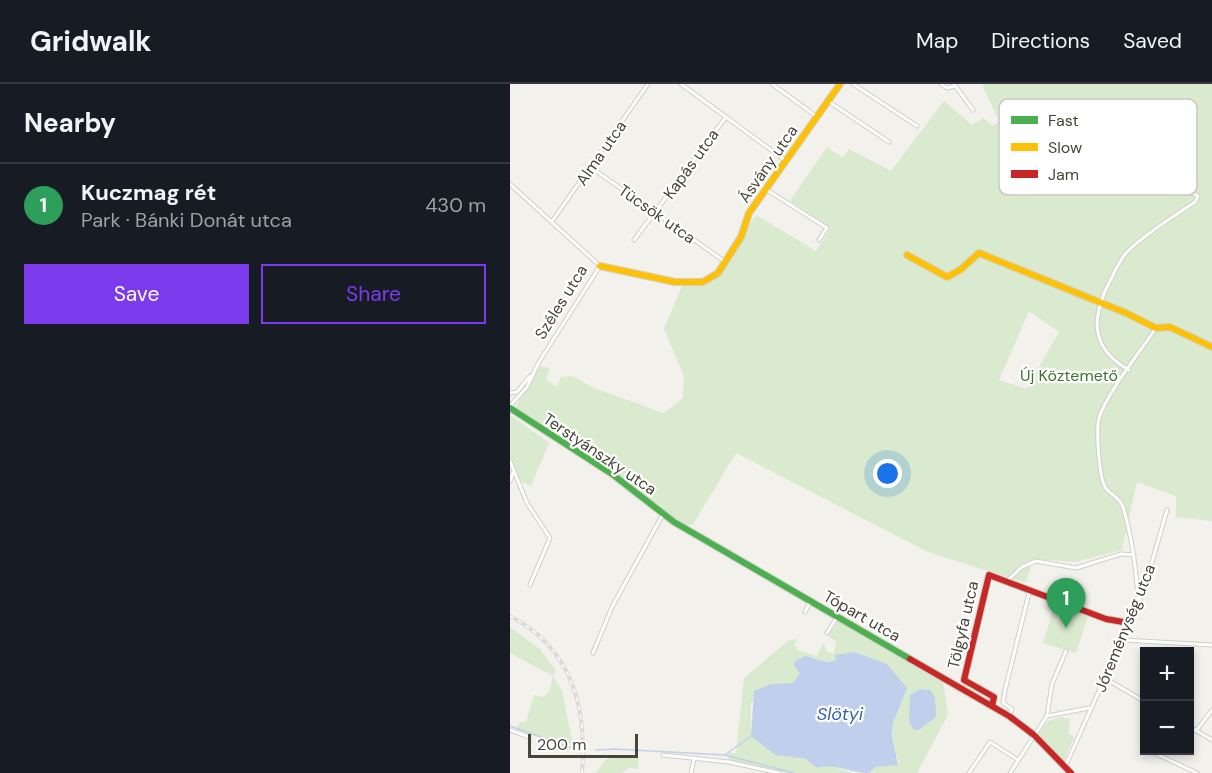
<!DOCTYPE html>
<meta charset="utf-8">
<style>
body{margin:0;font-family:"DM Sans",sans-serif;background:#242831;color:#f1f3f6}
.controls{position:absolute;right:18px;bottom:18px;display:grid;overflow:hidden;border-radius:0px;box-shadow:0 3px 9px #0003}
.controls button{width:54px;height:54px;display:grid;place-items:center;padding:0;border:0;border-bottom:2px solid #363941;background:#171b24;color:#f1f3f6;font:30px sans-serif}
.scale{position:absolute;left:18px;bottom:15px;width:110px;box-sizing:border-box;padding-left:6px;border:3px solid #474538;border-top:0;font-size:16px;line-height:21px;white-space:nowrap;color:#474538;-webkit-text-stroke:4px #fff;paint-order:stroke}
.you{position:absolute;left:378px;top:390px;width:21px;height:21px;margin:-15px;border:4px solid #fff;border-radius:50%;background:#1a73e8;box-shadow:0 0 0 9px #1a73e833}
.badge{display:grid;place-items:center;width:39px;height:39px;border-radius:50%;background:#7c3aed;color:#fff;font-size:20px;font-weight:700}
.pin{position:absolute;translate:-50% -50px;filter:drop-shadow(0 2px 3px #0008)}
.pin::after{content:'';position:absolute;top:32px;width:21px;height:18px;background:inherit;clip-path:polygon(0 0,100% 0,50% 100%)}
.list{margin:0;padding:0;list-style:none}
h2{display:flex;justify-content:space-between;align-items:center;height:78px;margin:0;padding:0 24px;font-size:26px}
h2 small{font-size:20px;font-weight:400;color:#9ea1a6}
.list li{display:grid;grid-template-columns:39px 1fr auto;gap:18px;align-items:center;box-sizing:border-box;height:84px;padding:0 24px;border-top:2px solid #363941}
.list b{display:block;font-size:22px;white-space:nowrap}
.list p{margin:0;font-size:20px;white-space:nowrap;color:#9ea1a6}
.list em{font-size:20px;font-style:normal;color:#9ea1a6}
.actions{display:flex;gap:12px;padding:18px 24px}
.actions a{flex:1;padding:14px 0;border:2px solid #7c3aed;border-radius:0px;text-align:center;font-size:21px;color:#7c3aed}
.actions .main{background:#7c3aed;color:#fff}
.map{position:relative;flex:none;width:702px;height:689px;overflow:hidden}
header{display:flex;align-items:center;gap:36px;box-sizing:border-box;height:84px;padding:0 30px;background:#171b24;border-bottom:2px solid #363941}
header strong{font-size:28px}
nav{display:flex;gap:33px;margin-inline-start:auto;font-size:21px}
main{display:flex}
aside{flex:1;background:#171b24}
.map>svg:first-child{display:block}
</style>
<header>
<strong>Gridwalk</strong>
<nav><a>Map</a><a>Directions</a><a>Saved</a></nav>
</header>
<main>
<aside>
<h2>Nearby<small></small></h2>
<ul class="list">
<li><span class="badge" style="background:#2e9e5b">1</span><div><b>Kuczmag rét</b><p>Park · Bánki Donát utca</p></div><em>430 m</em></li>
</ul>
<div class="actions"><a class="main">Save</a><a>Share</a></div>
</aside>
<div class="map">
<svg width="702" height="689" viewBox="0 0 702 689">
<rect width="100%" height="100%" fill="#f2f1ec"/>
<g fill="#d9eace" fill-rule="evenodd">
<path d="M472,0H702V437L666,433V412L627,398L612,466L565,478L523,475L516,499L418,468L226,369L183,440L176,442L4,326L29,282L40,284L36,296L47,303L51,293L62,292L84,304L154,329L173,314L174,292L154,245L172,202H196L246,131L306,167L321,144L280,117L317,63L333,74L339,65L381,87L434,17L462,41L473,34L483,42L489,37ZM519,227L549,248L516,305L489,296Z"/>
<path d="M0,331L39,359L21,402L10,397L0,374Z"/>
<path d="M546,516L579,529L566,569L533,559Z"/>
<path d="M327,536L433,597L438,631L407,689H359L364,683L389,679C380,653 380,627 397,604L326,576L313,578L302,573L283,599L261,600L241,619V652L265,671L296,675L307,684L318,681L343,689H278L218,676L219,669H226L234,594L279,556L287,555L284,562L287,563V566L307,572L314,558L316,567L324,570L326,557L318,552L317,543L324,545ZM410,605L420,606V639L414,640L409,646L401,625L400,611Z"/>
<path d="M0,543L30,565L46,587L43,592L52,607L62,656L59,662L6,646L10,638H16L24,611L33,613L39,608L43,592L0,569Z"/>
<path d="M552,633L560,635L558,649L564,653L554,677L528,650L538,637Z"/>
<path d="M103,673L129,674L128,685L119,684L112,689H86L95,676Z"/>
</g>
<g fill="#c0d0ec">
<path d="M344,568L377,580L397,604L383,639L382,651L388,681L365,683L359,689C341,689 324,679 307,684L296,675L265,671L241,652L244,607L261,600L283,599L290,589L284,582L285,577L295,572C306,574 315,581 326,576L325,571Z"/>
<path d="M410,605L420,606L425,613L426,633L409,646H404L399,638L400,611Z"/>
</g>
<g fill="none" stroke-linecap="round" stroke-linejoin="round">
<g stroke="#c0d0ec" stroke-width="1.5">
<path d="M0,642L61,664"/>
<path d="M86,666L104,665L215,671L284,689"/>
<path d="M215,671L241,652"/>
</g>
<defs>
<g id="street">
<path d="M171,0L276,77"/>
<path d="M262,0L306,32"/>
<path d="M343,0L407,42"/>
<path d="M431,0L437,4L445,2"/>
<path d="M444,0L463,26"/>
<path d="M318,17L379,58"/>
<path d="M605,61L617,65L634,82L688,112L685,118C665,131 634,151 618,167C610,175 606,185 601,195C582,231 578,263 619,286"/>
<path d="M79,82L214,177"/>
<path d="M0,100L90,182L29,278L17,303L0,322"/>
<path d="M257,106L317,144L309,156"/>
<path d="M43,136L138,0"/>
<path d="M124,156L216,33"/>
<path d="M0,309L7,308L20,292"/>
<path d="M0,377L17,419L40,454L20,501"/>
<path d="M0,397L3,389"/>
<path d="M498,496L512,483L526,477L566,484L611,470L624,471"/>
<path d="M628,514C626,483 622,453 613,423C610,413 600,411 595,403C589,392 586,347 589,334C597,309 630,268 646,244"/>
<path d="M295,528L300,518"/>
<path d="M317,549L327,533"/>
<path d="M613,556L702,561"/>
<path d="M83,569L102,523L153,430"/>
<path d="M596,595L634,617"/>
<path d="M499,632L502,625L493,619L495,606L520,505"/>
<path d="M537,632L542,600L556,567"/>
<path d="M537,632L579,624"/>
<path d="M680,643L702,656"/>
<path d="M0,646L19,653"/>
<path d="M686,647L702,626"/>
<path d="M638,666L687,689"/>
<path d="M153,671L219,678L269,689"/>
<path d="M555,683L634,506L657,426"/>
<path d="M181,689L184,675"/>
<path d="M459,689L480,658L508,676"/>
<path d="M500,689L537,632"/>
</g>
<path id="fast" d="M0,324L102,390L164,438L400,575"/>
<g id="slow">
<path d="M397,171L437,193L450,186L469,169L616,229L646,244L660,243L702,263"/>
<path d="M90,182L165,198H193L208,189L231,153L239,129L330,0"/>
</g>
<g id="jam">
<path d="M400,575L499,632L524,651L561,689"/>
<path d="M482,622L484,613L454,596L479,491L596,535L619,539"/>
</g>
</defs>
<use href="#street" stroke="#d0cfca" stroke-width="5"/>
<use href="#fast" stroke="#d0d0c3" stroke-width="8"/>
<use href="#slow" stroke="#d0d0c3" stroke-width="8"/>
<use href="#jam" stroke="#d0d0c3" stroke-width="8"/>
<use href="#street" stroke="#fdfdfc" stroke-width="3"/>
<use href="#fast" stroke="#4caf50" stroke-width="6"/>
<use href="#slow" stroke="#ffc107" stroke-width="6"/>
<use href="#jam" stroke="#c62828" stroke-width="6"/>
<defs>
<path id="rail" d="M0,532C63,565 77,624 72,689"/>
</defs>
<use href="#rail" stroke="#dadad9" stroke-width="4"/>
<use href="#rail" stroke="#fff" stroke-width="1.5" stroke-dasharray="4.5" stroke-linecap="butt"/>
</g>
<g text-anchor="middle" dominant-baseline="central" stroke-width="4.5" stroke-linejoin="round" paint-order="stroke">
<g font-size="16" fill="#474538" stroke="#fff">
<text transform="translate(91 69) rotate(-55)">Alma utca</text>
<text transform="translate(181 80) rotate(-54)">Kapás utca</text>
<text transform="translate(258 80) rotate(-55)">Ásvány utca</text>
<text transform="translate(147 130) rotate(35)">Tücsök utca</text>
<text transform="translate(51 218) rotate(-58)">Széles utca</text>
<text transform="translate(90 370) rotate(34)">Terstyánszky utca</text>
<text transform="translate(352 532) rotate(30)">Tópart utca</text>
<text transform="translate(453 541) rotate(-77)">Tölgyfa utca</text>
<text transform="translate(615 544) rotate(-68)">Jóreménység utca</text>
</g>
<g font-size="16" fill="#39762f" stroke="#fff">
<text x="559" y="291">Új Köztemető</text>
</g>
<g font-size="18" font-style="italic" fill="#3761ad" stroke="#fff">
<text x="330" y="630">Slötyi</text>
</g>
</g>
<rect x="489" y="15" width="198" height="96" rx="9" fill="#fff" stroke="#c8c7c3" stroke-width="1.5"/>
<rect x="501" y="32" width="27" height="8" fill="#4caf50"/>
<rect x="501" y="59" width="27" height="8" fill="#ffc107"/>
<rect x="501" y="86" width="27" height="8" fill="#c62828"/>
<g font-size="16" fill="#474538">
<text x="538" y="42">Fast</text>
<text x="538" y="69">Slow</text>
<text x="538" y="96">Jam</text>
</g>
</svg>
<div class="controls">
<button>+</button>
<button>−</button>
</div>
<div class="scale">200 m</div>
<div class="you"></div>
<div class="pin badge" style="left:556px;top:544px;background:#2e9e5b">1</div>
</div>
</main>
